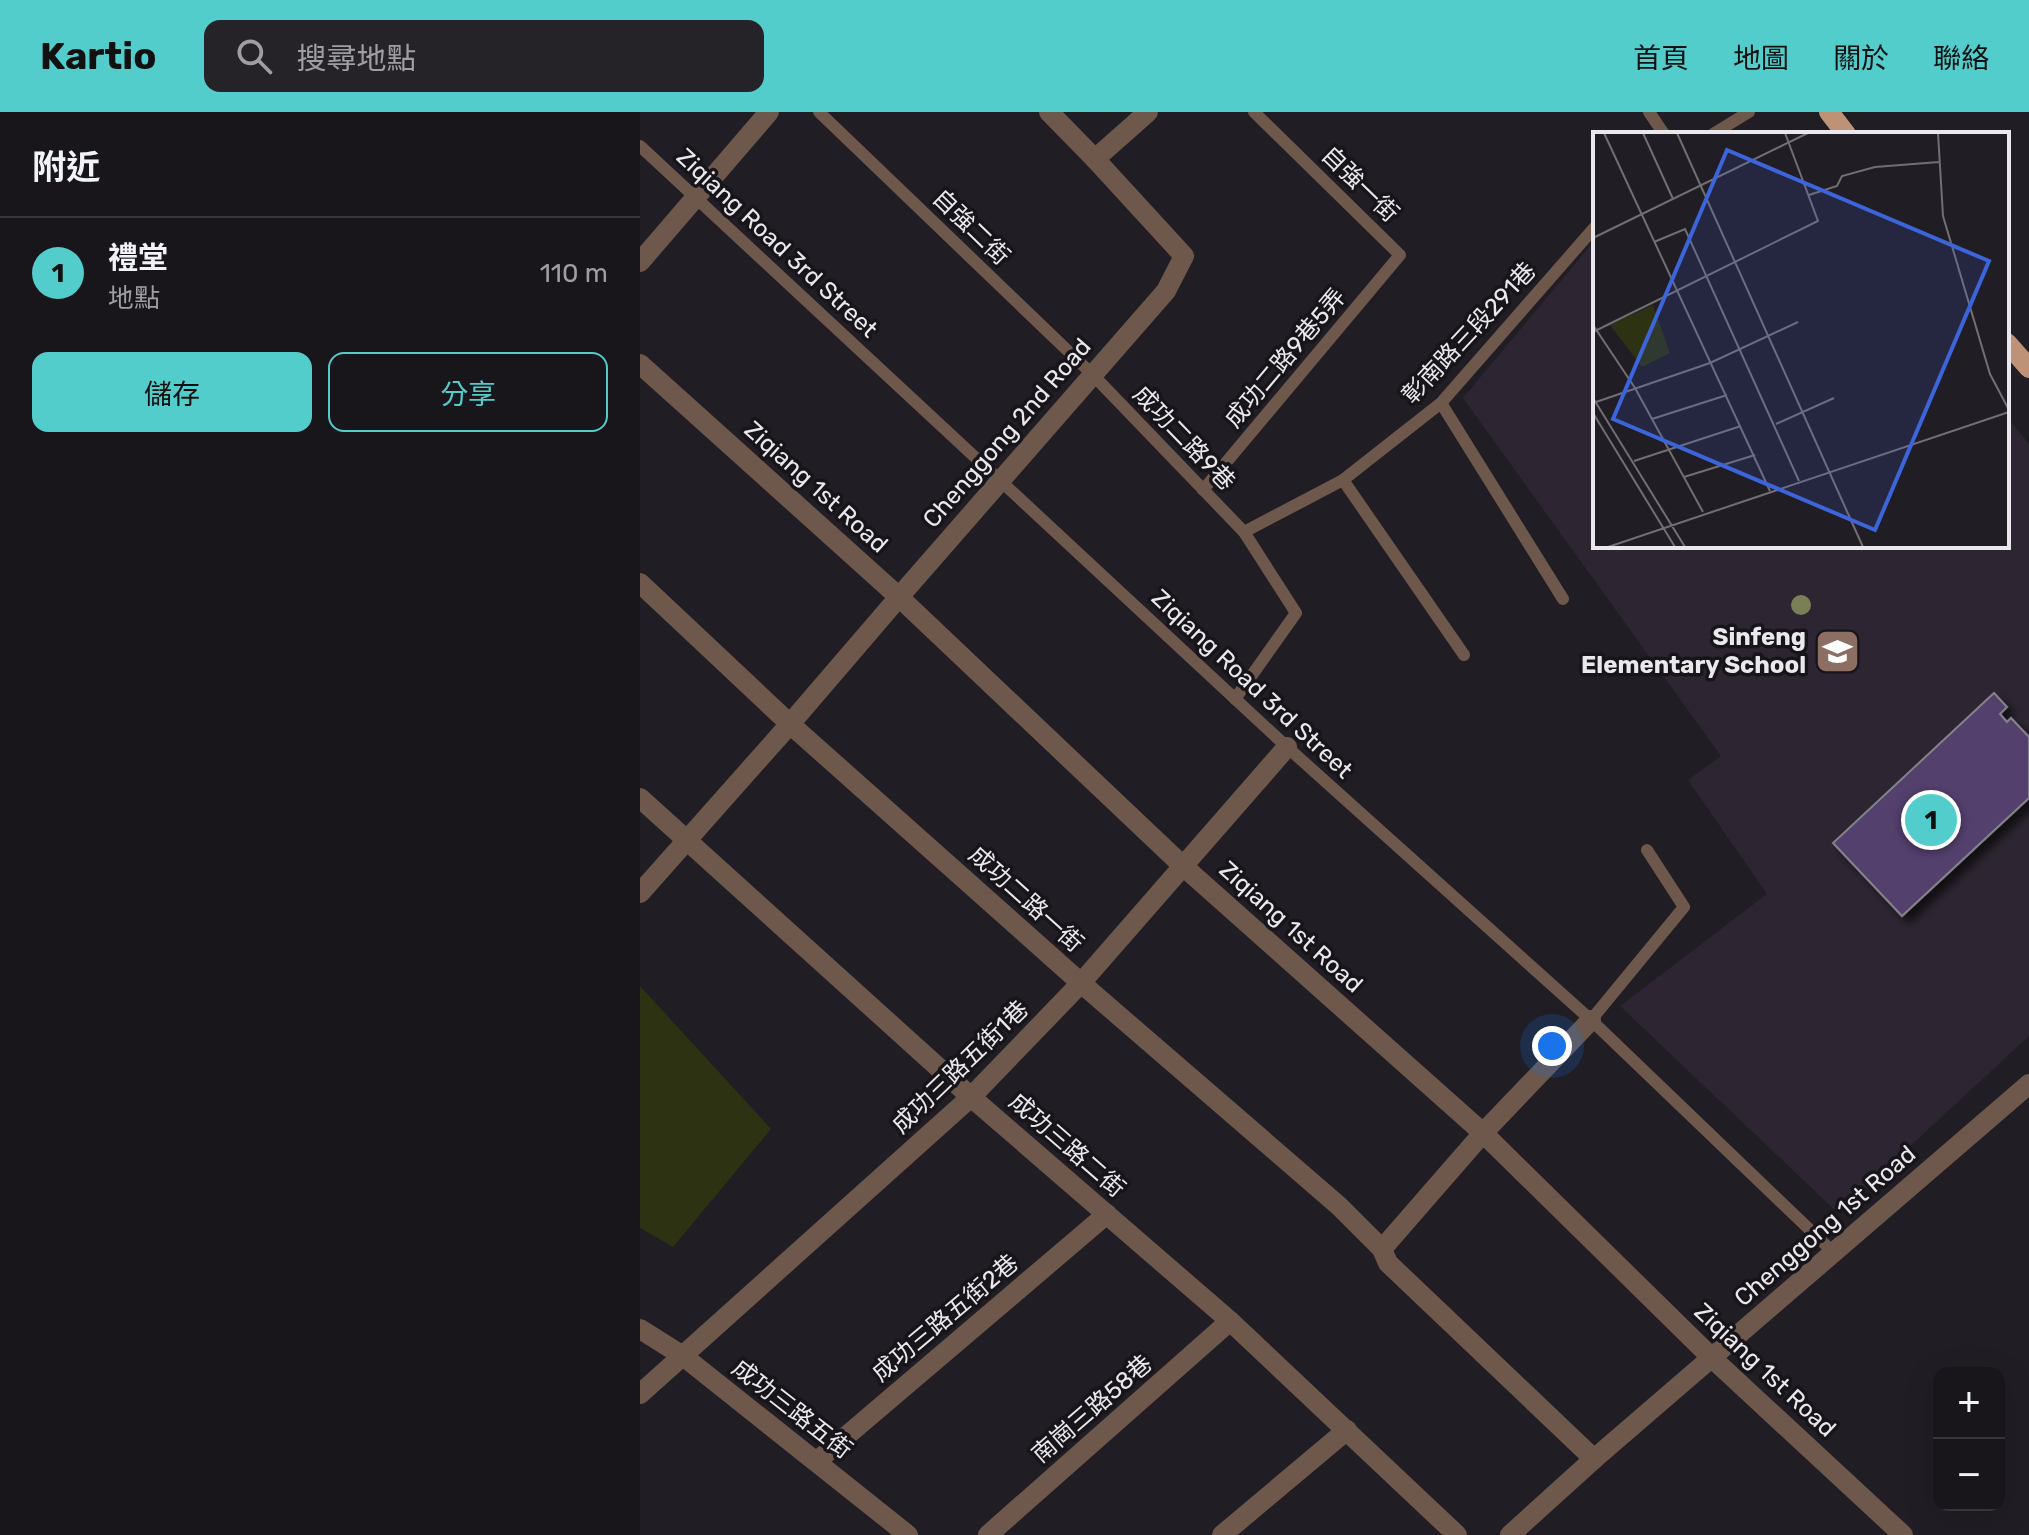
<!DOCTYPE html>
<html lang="zh-TW">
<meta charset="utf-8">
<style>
body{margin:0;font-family:Rubik,"Noto Sans TC",sans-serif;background:#252328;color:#f1f3f6}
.controls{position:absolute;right:24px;bottom:24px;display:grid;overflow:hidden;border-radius:16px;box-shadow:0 8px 32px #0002}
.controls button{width:72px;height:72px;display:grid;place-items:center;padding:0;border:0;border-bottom:2px solid #36353a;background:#18161b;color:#f1f3f6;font:40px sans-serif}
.you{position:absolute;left:912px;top:934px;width:28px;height:28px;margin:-20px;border:6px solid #fff;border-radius:50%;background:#1a73e8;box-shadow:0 0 0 12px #1a73e833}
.badge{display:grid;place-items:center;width:52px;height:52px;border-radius:50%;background:#53cdcb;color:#111;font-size:26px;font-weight:700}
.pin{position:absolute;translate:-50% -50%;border:4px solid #fff;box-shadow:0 2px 8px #0006}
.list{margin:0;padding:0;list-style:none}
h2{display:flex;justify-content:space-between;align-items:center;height:104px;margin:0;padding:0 32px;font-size:34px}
h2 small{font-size:26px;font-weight:400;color:#9f9fa3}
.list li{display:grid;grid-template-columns:52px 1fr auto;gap:24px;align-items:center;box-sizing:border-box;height:112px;padding:0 32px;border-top:2px solid #36353a}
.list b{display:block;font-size:30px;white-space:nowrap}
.list p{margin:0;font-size:26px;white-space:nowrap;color:#9f9fa3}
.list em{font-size:26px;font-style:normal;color:#9f9fa3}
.actions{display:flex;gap:16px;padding:24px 32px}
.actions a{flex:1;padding:18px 0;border:2px solid #53cdcb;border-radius:16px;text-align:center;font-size:28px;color:#53cdcb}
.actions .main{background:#53cdcb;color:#111}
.icon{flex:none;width:44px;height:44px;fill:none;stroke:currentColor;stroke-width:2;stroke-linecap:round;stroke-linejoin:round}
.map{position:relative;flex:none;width:1389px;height:1423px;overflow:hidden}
header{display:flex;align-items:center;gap:48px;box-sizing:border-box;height:112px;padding:0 40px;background:#53cdcb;color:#111}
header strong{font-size:38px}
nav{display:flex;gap:44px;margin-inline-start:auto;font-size:28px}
.search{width:560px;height:72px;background:#252328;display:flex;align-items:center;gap:20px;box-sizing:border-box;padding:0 28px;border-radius:16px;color:#9f9fa3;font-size:30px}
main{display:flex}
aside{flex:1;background:#18161b}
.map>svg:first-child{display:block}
</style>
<header>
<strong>Kartio</strong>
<div class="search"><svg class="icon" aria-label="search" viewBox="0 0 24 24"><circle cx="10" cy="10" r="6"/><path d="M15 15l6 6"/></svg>搜尋地點</div>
<nav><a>首頁</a><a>地圖</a><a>關於</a><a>聯絡</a></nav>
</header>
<main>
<aside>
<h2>附近<small></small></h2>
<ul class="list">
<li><span class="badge">1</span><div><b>禮堂</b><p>地點</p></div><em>110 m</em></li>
</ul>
<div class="actions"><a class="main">儲存</a><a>分享</a></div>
</aside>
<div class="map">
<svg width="1389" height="1423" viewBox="0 0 1389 1423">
<defs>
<filter id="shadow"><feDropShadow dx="7" dy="7" stdDeviation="4" flood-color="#0009"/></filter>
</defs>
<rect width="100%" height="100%" fill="#201d24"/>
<path fill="#2d2632" d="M955,128V434H1367V305L1389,332V924L1198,1101L980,894L1127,782L1048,668L1081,644L823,286Z"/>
<path fill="#2d3212" d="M0,874L131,1017L33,1135L0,1116Z"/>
<path fill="#53406d" stroke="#85818a" stroke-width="2" filter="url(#shadow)" d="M1354,581L1367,595L1360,602L1367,610L1371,606L1389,625V686L1262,804L1193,731Z"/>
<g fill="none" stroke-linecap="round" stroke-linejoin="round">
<g stroke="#6d584b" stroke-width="12">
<path d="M179,0L453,263L604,420L656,501L595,587"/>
<path d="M1009,0L1024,22"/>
<path d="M1073,22L1109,0"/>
<path d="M0,34L647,635L951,908L1194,1141"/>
<path d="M801,291L923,487"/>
<path d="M703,368L824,543"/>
<path d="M563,378L760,143L614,0"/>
<path d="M604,420L703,368L801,291L955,115"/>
<path d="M951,908L1044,795L1007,738"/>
</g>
<g stroke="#6d584b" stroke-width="20">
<path d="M455,47L508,0"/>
<path d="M0,150L129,0"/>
<path d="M0,252L259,485L543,754L843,1021L1072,1246L1263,1423"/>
<path d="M0,471L150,612L441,871L699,1094L742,1137L748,1151L954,1347"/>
<path d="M0,686L331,985L590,1209L817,1423"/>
<path d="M0,781L150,612L259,485L526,179L544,144L455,47L409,0"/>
<path d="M742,1137L843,1021L951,908"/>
<path d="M0,1217L43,1244L268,1423"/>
<path d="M0,1282L331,985L441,871L647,635"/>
<path d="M177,1349L467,1102"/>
<path d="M348,1423L590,1209"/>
<path d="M582,1423L707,1318"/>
<path d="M870,1423L954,1347L1389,972"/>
</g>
<g stroke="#bd9276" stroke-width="20">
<path d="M1189,0L1206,22"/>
<path d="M1367,231L1389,256"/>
</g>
</g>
<circle fill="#7a7f55" cx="1161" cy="493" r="10"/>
<defs>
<symbol id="school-square" viewBox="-11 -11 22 22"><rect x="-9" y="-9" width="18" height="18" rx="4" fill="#8d6e63" stroke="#17141a"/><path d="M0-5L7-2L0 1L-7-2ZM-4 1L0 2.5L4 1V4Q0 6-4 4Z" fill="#fff"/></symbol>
</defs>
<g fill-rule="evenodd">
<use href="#school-square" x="1172" y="514" width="51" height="51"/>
</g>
<g text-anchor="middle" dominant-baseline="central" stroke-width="7" stroke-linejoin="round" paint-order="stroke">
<g font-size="24" fill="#ebe8ed" stroke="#17141a">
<text transform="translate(720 72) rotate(44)">自強一街</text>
<text transform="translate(331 115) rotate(44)">自強二街</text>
<text transform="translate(137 131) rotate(43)">Ziqiang Road 3rd Street</text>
<text transform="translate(829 221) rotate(-47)">彰南路三段291巷</text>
<text transform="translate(645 246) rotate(-50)">成功二路9巷5弄</text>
<text transform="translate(367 321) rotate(-49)">Chenggong 2nd Road</text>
<text transform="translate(544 326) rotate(46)">成功二路9巷</text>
<text transform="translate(176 375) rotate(42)">Ziqiang 1st Road</text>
<text transform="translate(612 572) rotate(43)">Ziqiang Road 3rd Street</text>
<text transform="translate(386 787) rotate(42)">成功二路一街</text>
<text transform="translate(651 815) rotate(42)">Ziqiang 1st Road</text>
<text transform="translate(320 955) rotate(-44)">成功三路五街1巷</text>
<text transform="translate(427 1033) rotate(41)">成功三路二街</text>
<text transform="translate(1185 1114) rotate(-41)">Chenggong 1st Road</text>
<text transform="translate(305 1206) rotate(-40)">成功三路五街2巷</text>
<text transform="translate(1125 1258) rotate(43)">Ziqiang 1st Road</text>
<text transform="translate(152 1297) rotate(38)">成功三路五街</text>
<text transform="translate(452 1297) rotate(-41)">南崗三路58巷</text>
</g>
<g font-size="24" font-weight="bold" fill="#ebe8ed" stroke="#17141a" text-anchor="end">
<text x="1166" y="525">Sinfeng<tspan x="1166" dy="28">Elementary School</tspan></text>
</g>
</g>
<g transform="translate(953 20)">
<rect width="416" height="416" fill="#201d24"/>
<path d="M60,173L77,221L49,235L17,193Z" fill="#2d3212"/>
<path fill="none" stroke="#716e74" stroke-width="2" d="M11,1L177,359M50,1L80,67M84,1L270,415M345,1L350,84L397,242L416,278M216,63L244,54L249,44L282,35L346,30M0,106L215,1M61,110L92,97L206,349M0,193L42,256L110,380M0,200L225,89L192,1M0,266L92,415M3,270L117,231L205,190M0,281L82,415M59,287L134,263M183,292L241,266M41,329L148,294M91,345L162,323M15,415L416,280"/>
<path fill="#3c65db" fill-opacity="0.15" stroke="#3c65db" stroke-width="4" d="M134,18L396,129L282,398L20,287Z"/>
<rect width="416" height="416" fill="none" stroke="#ebe8ed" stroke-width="4"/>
</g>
</svg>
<div class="controls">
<button>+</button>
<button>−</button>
</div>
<div class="you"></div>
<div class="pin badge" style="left:1291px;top:708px">1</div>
</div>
</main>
